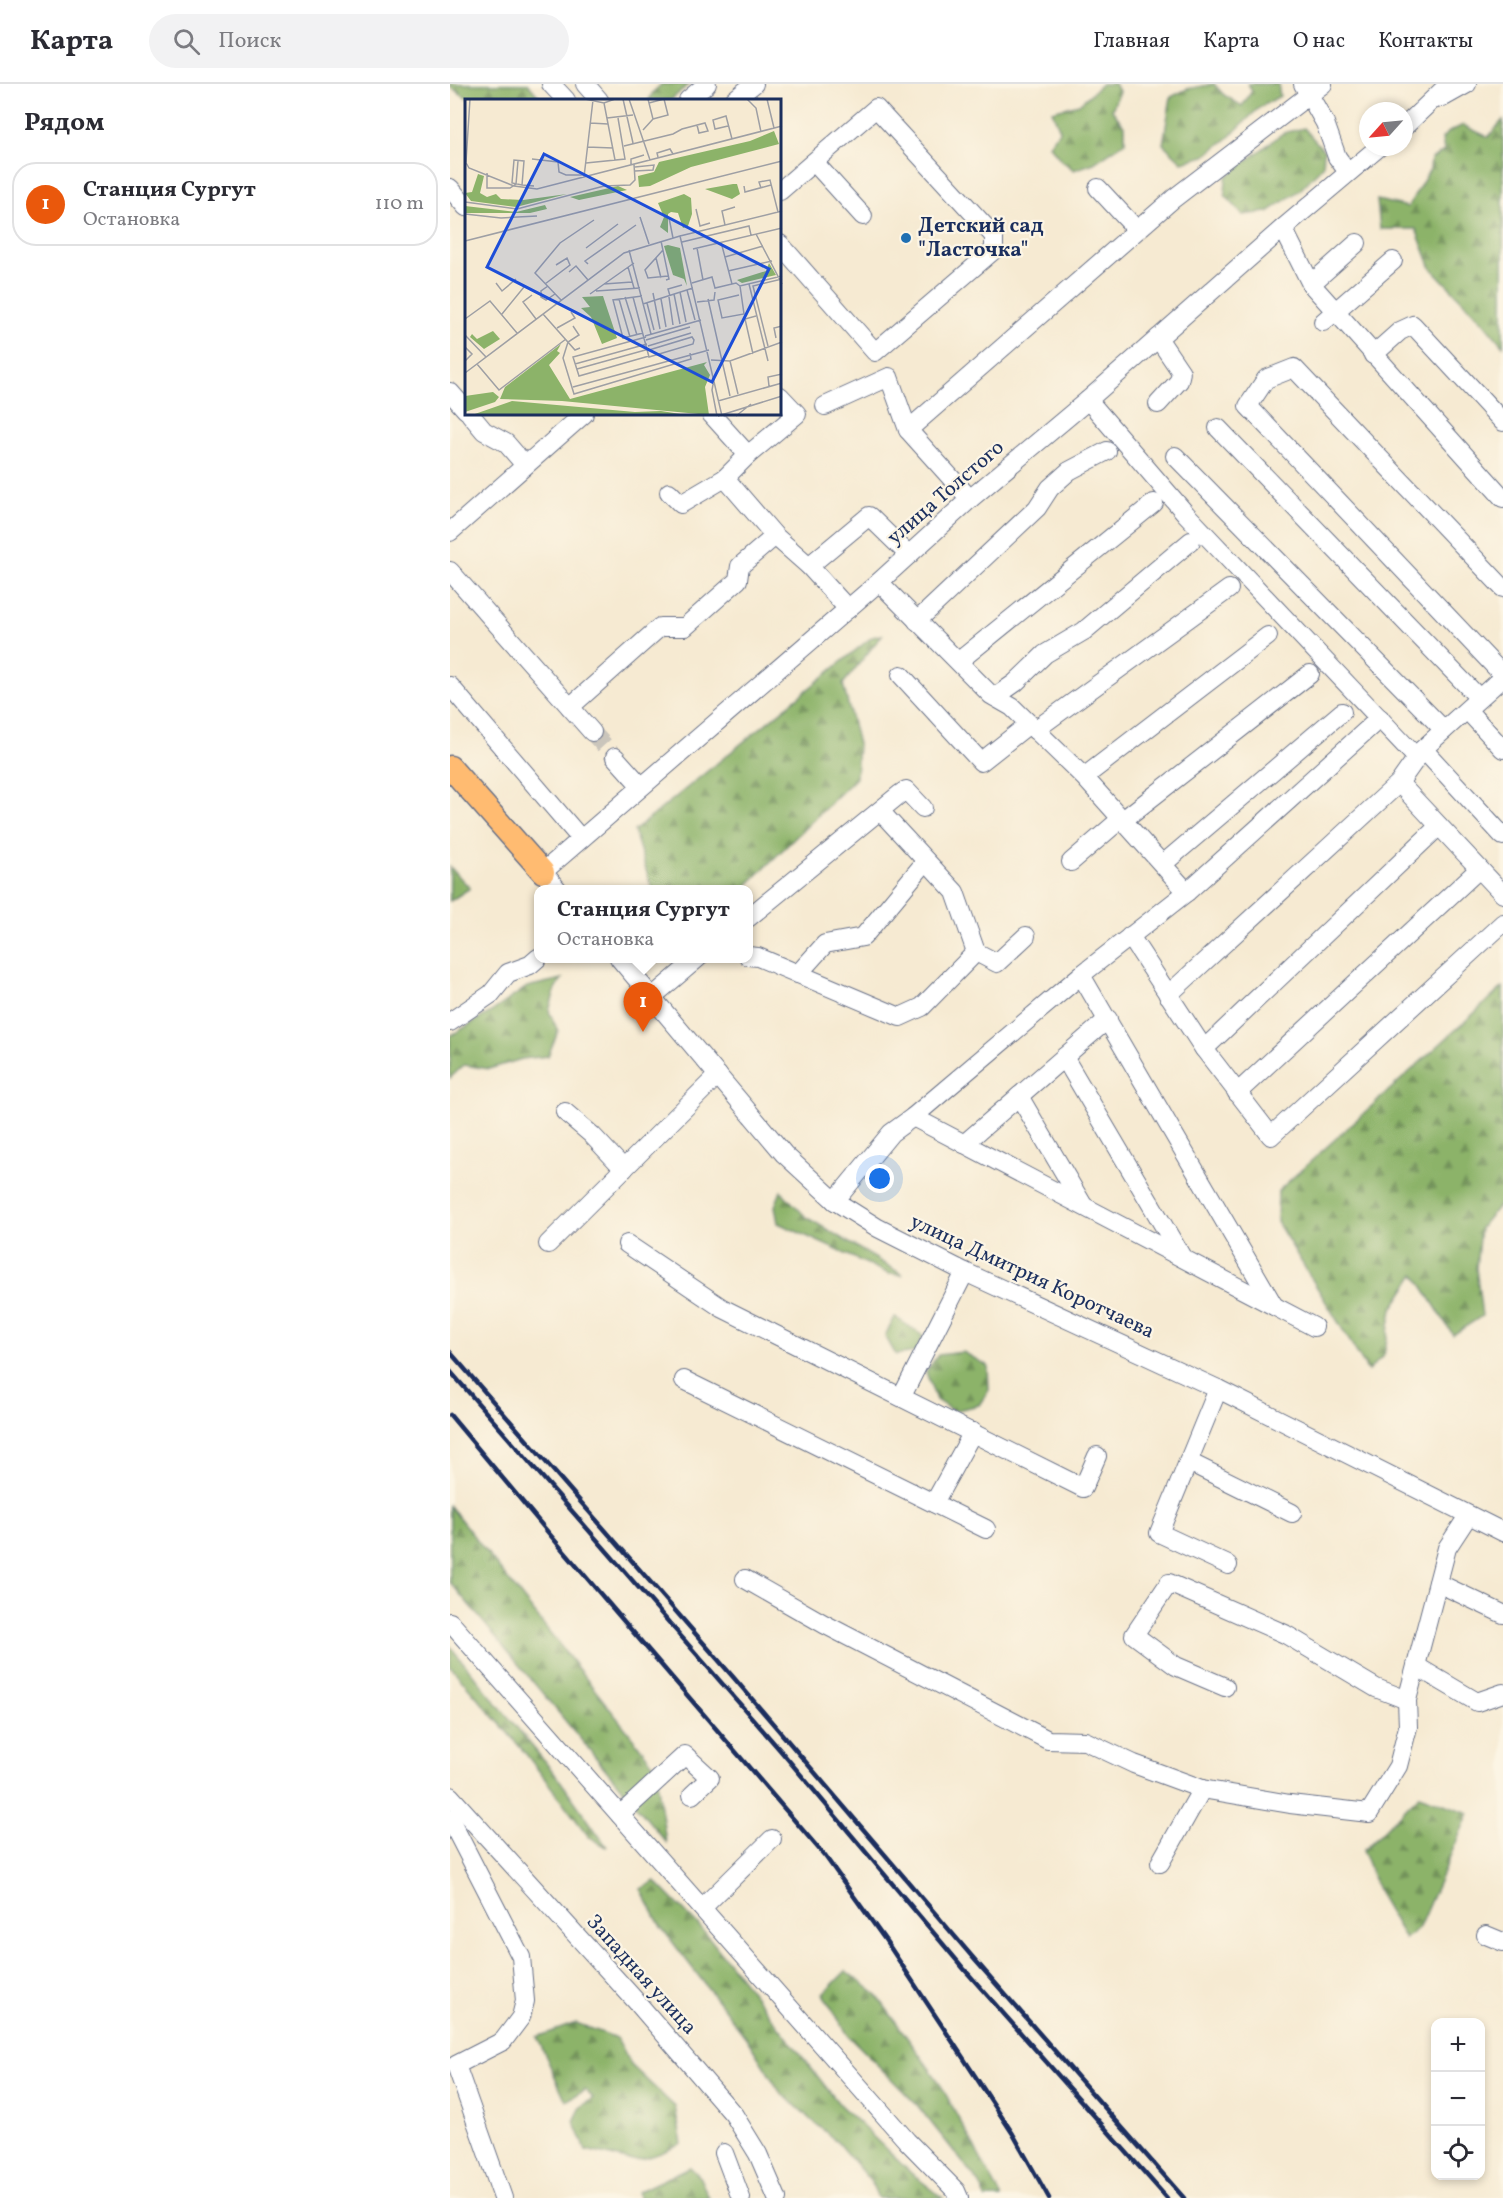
<!DOCTYPE html>
<html lang="ru">
<meta charset="utf-8">
<style>
body{margin:0;font-family:Vollkorn,serif;background:#f2f2f3;color:#2b2b33}
.controls{position:absolute;right:18px;bottom:18px;display:grid;overflow:hidden;border-radius:12px;box-shadow:0 3px 9px #0003}
.controls button{width:54px;height:54px;display:grid;place-items:center;padding:0;border:0;border-bottom:2px solid #e1e1e2;background:#fff;color:#2b2b33;font:30px sans-serif}
.compass{position:absolute;left:909px;top:18px;width:54px;height:54px;border-radius:50%;background:#fff;box-shadow:0 3px 9px #0003;rotate:243deg}
.you{position:absolute;left:430px;top:1095px;width:21px;height:21px;margin:-15px;border:4px solid #fff;border-radius:50%;background:#1a73e8;box-shadow:0 0 0 9px #1a73e833}
.badge{display:grid;place-items:center;width:39px;height:39px;border-radius:50%;background:#ea580c;color:#fff;font-size:20px;font-weight:700}
.pin{position:absolute;translate:-50% -50px;filter:drop-shadow(0 2px 3px #0008)}
.pin::after{content:'';position:absolute;top:32px;width:21px;height:18px;background:inherit;clip-path:polygon(0 0,100% 0,50% 100%)}
.popup{position:absolute;left:84px;top:801px;width:219px;height:78px;box-sizing:border-box;display:grid;place-content:center;border-radius:12px;background:#fff;filter:drop-shadow(0 2px 4px #0005);font-size:20px;white-space:nowrap;color:#7c7c81}
.popup b{font-size:22px;color:#2b2b33}
.popup::after{content:'';position:absolute;left:50%;top:100%;margin-left:-12px;border:12px solid transparent;border-top-color:#fff}
.list{margin:0;padding:0;list-style:none}
h2{display:flex;justify-content:space-between;align-items:center;height:78px;margin:0;padding:0 24px;font-size:26px}
h2 small{font-size:20px;font-weight:400;color:#7c7c81}
.list li{display:grid;grid-template-columns:39px 1fr auto;gap:18px;align-items:center;box-sizing:border-box;height:84px;margin:0 12px 12px;padding:0 12px;border:2px solid #e1e1e2;border-radius:24px}
.list b{display:block;font-size:22px;white-space:nowrap}
.list p{margin:0;font-size:20px;white-space:nowrap;color:#7c7c81}
.list em{font-size:20px;font-style:normal;color:#7c7c81}
.icon{flex:none;width:33px;height:33px;fill:none;stroke:currentColor;stroke-width:2;stroke-linecap:round;stroke-linejoin:round}
.map{position:relative;flex:none;width:1053px;height:2114px;overflow:hidden}
header{display:flex;align-items:center;gap:36px;box-sizing:border-box;height:84px;padding:0 30px;background:#fff;border-bottom:2px solid #e1e1e2}
header strong{font-size:28px}
nav{display:flex;gap:33px;margin-inline-start:auto;font-size:21px}
.search{width:420px;height:54px;background:#f2f2f3;display:flex;align-items:center;gap:15px;box-sizing:border-box;padding:0 21px;border-radius:33px;color:#7c7c81;font-size:22px}
main{display:flex}
aside{flex:1;background:#fff}
.map>svg:first-child{display:block}
</style>
<header>
<strong>Карта</strong>
<div class="search"><svg class="icon" aria-label="search" viewBox="0 0 24 24"><circle cx="10" cy="10" r="6"/><path d="M15 15l6 6"/></svg>Поиск</div>
<nav><a>Главная</a><a>Карта</a><a>О нас</a><a>Контакты</a></nav>
</header>
<main>
<aside>
<h2>Рядом<small></small></h2>
<ul class="list">
<li><span class="badge">1</span><div><b>Станция Сургут</b><p>Остановка</p></div><em>110 m</em></li>
</ul>
</aside>
<div class="map">
<svg width="1053" height="2114" viewBox="0 0 1053 2114">
<defs>
<pattern id="forest-firs" width="22" height="20" patternUnits="userSpaceOnUse" patternTransform="scale(1.5)"><rect width="22" height="20" fill="#8cb369"/><path d="M5 1l3.5 6h-7zM16 11l3.5 6h-7z" fill="#72925a"/></pattern>
</defs>
<rect width="100%" height="100%" fill="#fcf5e5"/>
<filter id="ink" filterUnits="userSpaceOnUse"><feTurbulence type="fractalNoise" baseFrequency=".0167" numOctaves="2"/><feDisplacementMap in="SourceGraphic" scale="12" xChannelSelector="R" yChannelSelector="G"/><feConvolveMatrix kernelMatrix="1 2 1 2 8 2 1 2 1" color-interpolation-filters="sRGB"/></filter>
<filter id="wash" filterUnits="userSpaceOnUse"><feTurbulence type="fractalNoise" baseFrequency=".008" numOctaves="4" result="noise"/><feDisplacementMap in="SourceGraphic" scale="24" xChannelSelector="R" yChannelSelector="G"/><feGaussianBlur stdDeviation="1.35" result="paint"/><feColorMatrix in="noise" values="0 0 0 0 0 0 0 0 0 0 0 0 0 0 0 0 0 1.4 0 .05"/><feComposite in="paint" operator="in"/></filter>
<g filter="url(#wash)">
<rect width="100%" height="100%" fill="#f6ead2"/>
<g fill="url(#forest-firs)" stroke="#547164" stroke-width="1.5">
<path d="M0,0H78L92,16H21L0,3Z"/>
<path d="M212,0H239L221,16H199L203,8Z"/>
<path d="M652,0H665L669,7L662,26L675,43V58L644,79L624,86L611,76L599,61L610,46L602,27L629,20Z"/>
<path d="M764,0L774,11L792,22L802,7L798,0H828L830,12L810,23L778,54L755,72L732,78L713,60L721,13L737,5Z"/>
<path d="M1053,36V262L1033,238L981,184L966,145H930L927,116L958,123L980,85L981,75L994,67L992,54L999,48L1013,41L1038,53Z"/>
<path d="M854,44L874,67L873,82L850,106L818,128L793,131L775,111L776,93L833,49Z"/>
<path d="M432,551L393,600L408,660L406,694L293,805H202L184,747L422,553Z"/>
<path d="M0,783L20,804L0,817Z"/>
<path d="M112,895L106,903L99,927L108,947L98,972L72,975L39,985L14,981L0,994V952L41,928L77,903Z"/>
<path d="M1053,903V1116L1030,1144L1026,1184L1032,1232L1003,1251L965,1190L942,1225L934,1271L918,1287L827,1138L828,1107Z"/>
<path d="M331,1107L356,1133L453,1191L439,1190L328,1139L325,1122Z"/>
<path d="M445,1233L473,1252L465,1268L446,1271L435,1252Z"/>
<path d="M513,1268L538,1282L539,1306L529,1321L503,1327L486,1316L476,1288L488,1271Z"/>
<path d="M0,1422L205,1682L216,1758L0,1498Z"/>
<path d="M0,1562L109,1695L157,1763L139,1753L76,1670L0,1582Z"/>
<path d="M969,1711L1019,1729L969,1843L955,1855L931,1814L913,1767Z"/>
<path d="M205,1797L254,1847L390,2021L461,2089L493,2114H428L421,2098L387,2058L330,2008L297,1955L211,1843L191,1805Z"/>
<path d="M396,1887L426,1910L489,1998L552,2114H536L530,2100L467,2021L398,1951L373,1910Z"/>
<path d="M126,1939L167,1954L182,1982L225,2023L232,2060C218,2066 193,2078 178,2076C164,2073 150,2069 136,2066L124,2037L131,2023L143,2014L135,2006L116,2017L87,1953Z"/>
<path d="M240,2083L249,2092L259,2114H189L187,2108Z"/>
</g>
</g>
<g filter="url(#ink)">
<g fill="none" stroke-linecap="round" stroke-linejoin="round">
<path stroke="#cac5bb" stroke-width="18" stroke-dasharray="18 9" stroke-linecap="butt" d="M142,648L165,673"/>
<defs>
<g id="minor">
<path d="M101,0L116,16"/>
<path d="M135,0L149,16"/>
<path d="M853,0L875,39L887,73L898,88"/>
<path d="M992,14L1017,0"/>
<path d="M238,16L257,0"/>
<path d="M284,16L304,0"/>
<path d="M954,43L999,0"/>
<path d="M364,78L413,132"/>
<path d="M0,104L16,123"/>
<path d="M648,104L687,146"/>
<path d="M330,107L426,24L544,152V166L425,268L330,160"/>
<path d="M833,144L861,200L1053,414"/>
<path d="M861,200L907,159"/>
<path d="M873,238L943,177"/>
<path d="M923,271L950,247L963,241L1053,338"/>
<path d="M0,308L16,326"/>
<path d="M330,312L347,330L298,371L275,394L325,452L359,482L398,525"/>
<path d="M638,316L736,430L967,674"/>
<path d="M708,320L729,297L731,288L708,254"/>
<path d="M375,322L439,293L458,346L520,415"/>
<path d="M20,330L34,347L56,359L75,381"/>
<path d="M261,330L298,371"/>
<path d="M768,344L1029,614"/>
<path d="M458,346L723,115L873,0"/>
<path d="M725,372L994,646"/>
<path d="M219,408L231,420L275,394"/>
<path d="M0,448L134,330"/>
<path d="M359,482L419,432L459,471"/>
<path d="M0,487L142,648"/>
<path d="M429,498L541,611L562,623L634,693L737,808"/>
<path d="M1053,504L844,284L816,295L798,322L1053,591"/>
<path d="M467,537L587,424L600,404L619,387L657,367"/>
<path d="M509,577L704,419"/>
<path d="M451,591L531,678L579,640"/>
<path d="M0,602L131,755"/>
<path d="M545,613L565,599L595,570L634,547L741,457"/>
<path d="M120,623L210,543H235L288,496L290,482L325,452"/>
<path d="M1017,626L1053,665"/>
<path d="M585,646L779,505"/>
<path d="M973,665L1053,752"/>
<path d="M165,673L191,702"/>
<path d="M634,693L818,552"/>
<path d="M949,699L1053,810"/>
<path d="M621,778L665,740L673,736L860,590"/>
<path d="M713,780L892,628"/>
<path d="M108,806L93,788L429,498L520,415L638,316L833,144L929,63"/>
<path d="M298,834L450,710L456,706L473,724"/>
<path d="M680,852L754,965L821,1052L1053,839"/>
<path d="M526,868L547,879L576,852"/>
<path d="M298,872L308,873L450,933L472,923L526,868L505,808L430,727"/>
<path d="M169,874L334,1070L385,1117L428,1144L515,1188L768,1305L1053,1448"/>
<path d="M348,890L375,860L413,853L476,777"/>
<path d="M631,891L824,1222"/>
<path d="M718,911L949,699L973,665L1053,593"/>
<path d="M201,914L248,874"/>
<path d="M0,938L41,910L58,889L80,881L88,874"/>
<path d="M754,965L989,742"/>
<path d="M614,973L732,1173"/>
<path d="M787,1009L1029,785"/>
<path d="M569,1012L633,1121"/>
<path d="M115,1028L142,1051L174,1085"/>
<path d="M463,1033L864,1243"/>
<path d="M514,1060L658,935"/>
<path d="M385,1117L441,1049L463,1033L631,891L737,808L930,634"/>
<path d="M98,1160L268,991"/>
<path d="M177,1160L272,1224L633,1404L647,1372"/>
<path d="M234,1296L536,1445"/>
<path d="M768,1305L709,1449L778,1481"/>
<path d="M452,1312L515,1188"/>
<path d="M739,1378L842,1429"/>
<path d="M484,1419L523,1348"/>
<path d="M295,1495L374,1540L598,1656L635,1657L684,1680L752,1705L840,1720L919,1729L948,1682L958,1643L957,1616L997,1464L1018,1432"/>
<path d="M988,1499L1053,1530"/>
<path d="M0,1538L457,2057L506,2107L509,2114"/>
<path d="M966,1582L1027,1618L1053,1609"/>
<path d="M775,1603L726,1582L684,1551L719,1499L835,1550L926,1604L957,1616"/>
<path d="M0,1712L185,1916L284,2031L308,2070L327,2114"/>
<path d="M170,1731L235,1671L260,1694L242,1711"/>
<path d="M0,1735L71,1873L75,1917L71,1933L53,1957L6,1981L53,2114"/>
<path d="M710,1779L752,1705"/>
<path d="M252,1824L322,1755"/>
<path d="M1036,1851L1053,1858"/>
<path d="M274,2069L291,2114"/>
</g>
<path id="major" d="M0,683L93,788"/>
</defs>
<use href="#minor" stroke="#687087" stroke-width="20"/>
<use href="#major" stroke="#687087" stroke-width="25"/>
<use href="#minor" stroke="#fff" stroke-width="18"/>
<use href="#major" stroke="#ffbb71" stroke-width="22"/>
<g stroke="#1b2f5e" stroke-width="4.5">
<path d="M0,1268L284,1594L525,1876L734,2114"/>
<path d="M0,1287L330,1666L514,1885L717,2114"/>
<path d="M0,1331L112,1465L375,1772L436,1857L514,1975L563,2050L599,2114"/>
</g>
</g>
</g>
<circle fill="#1f6fb2" stroke="#fcf5e5" stroke-width="2" cx="456" cy="154" r="6"/>
<g text-anchor="middle" dominant-baseline="central" stroke-width="4.5" stroke-linejoin="round" paint-order="stroke">
<g font-size="21" font-weight="bold" fill="#1b2f5e" stroke="#fcf5e5" text-anchor="start">
<text x="468" y="142">Детский сад<tspan x="468" dy="24">"Ласточка"</tspan></text>
</g>
<g font-size="21" fill="#1b2f5e" stroke="#fcf5e5">
<text transform="translate(496 409) rotate(-41)">улица Толстого</text>
<text transform="translate(582 1193) rotate(25)">улица Дмитрия Коротчаева</text>
<text transform="translate(191 1891) rotate(48)">Западная улица</text>
</g>
</g>
<g transform="translate(15 15)">
<rect width="316" height="316" fill="#f6ead2"/>
<path d="M309,32L314,45L226,68L185,87L174,88L173,77L189,73L194,63L285,42ZM13,75L19,77L15,94L22,98L31,95L36,100L58,101L102,95L51,108L6,102L0,94L7,93ZM268,85H272L275,95L267,100L240,90ZM153,87L162,91L114,101L105,98ZM219,95L226,99L227,115L223,127L218,129L213,114L206,113L203,115V134L195,128L199,118L193,104ZM80,106L82,110L65,114H0V107L51,113ZM203,146L215,149L222,187L219,180L208,176L199,147ZM304,164L311,176L277,184L272,181L301,172ZM138,197L152,239L137,245L126,218L116,209L125,208L117,198ZM28,232L35,240L19,250L5,238L7,235L12,240ZM96,245L92,252L95,254L84,266L105,300L242,263L239,266L245,276L240,288L244,316L97,302L35,300L40,288ZM28,293L34,298L30,303L0,313V297ZM47,302L170,313L196,312L222,316H7Z" fill="#8cb369"/>
<path fill="none" stroke="#9e9fa4" stroke-width="1.5" d="M120,0L139,4L150,0M158,0L168,44M164,0L185,61M282,0L291,9L296,33M302,0L309,29M139,4L150,61M184,4L199,0L203,16L188,20M142,19L168,16M125,24L143,25M263,27L250,30L248,21L261,17L267,40M178,31L188,20L183,0M159,47L208,35L217,30L240,24L243,32L234,34L232,26M122,48L148,49M193,58L192,54L205,50L208,55M67,60L93,63L94,73L101,76H120M0,62L4,69L49,87L72,90L317,27M1,63L5,0M121,64L160,60L153,19M166,66V60L179,56M170,68L189,66L188,71L170,72M22,74V89H45L51,85L53,62M119,78L128,1M57,86L59,62L49,61L47,84L57,86L69,87M279,87L280,93L306,86M296,89L294,83L305,81L313,113M0,103L52,110L139,87L165,86L170,81L169,65M231,110L235,127L245,124M0,115L36,119L72,117M175,118L184,145M204,119L208,139M260,126L257,112L270,108M291,135L317,185M215,137L317,112M0,142L317,62M196,142L204,180L201,181M217,143L284,127L286,136M256,143L267,185M121,149L153,125M232,149L238,181M228,150L317,129M164,151L186,235M198,151L180,171L183,179L203,177M260,158L298,147M191,159L196,179M123,165L120,162L171,126M163,168L169,189M263,172L307,162M104,173L111,167L123,181M31,184L37,192L51,180M227,184L247,178L250,189L271,184L275,187L317,177M80,185L105,166L102,159L91,166M139,185L167,183M284,185L303,262M83,187L76,192V198L81,201L90,195M222,191L230,221M131,192L175,189M215,193L221,223M188,194L195,230M125,195L169,164M209,195L215,225M67,196L58,203L71,220M274,196L253,201L257,219L279,215L275,187M177,197L148,201L158,239L178,234M205,197L203,190L217,186M160,198L172,236M168,198L184,258L228,245L229,241L227,238L184,251M204,198L208,226M154,200L165,238M196,200L201,228M243,200L265,297M96,201L70,174L95,144L129,121M232,203L249,201L250,193M182,204L189,231M178,205L228,189M37,215L59,188M78,215L110,251L115,249M0,220L25,202L52,234M108,227L114,236L103,243L98,259L109,295L226,260L225,254M92,229L110,219L106,213M0,236L21,258M180,237L236,221M181,238L108,258L114,277L184,257M311,239L309,229L317,227M181,241L225,228M183,247L226,234M303,247L288,187L317,180M0,248L7,255L0,262M288,255L280,220L291,217M246,261L265,262L317,243M265,262L273,295M12,265L34,291L101,240M110,265L182,245M112,270L184,250M0,274L159,154L215,137L257,317M249,280L247,291L252,317M304,287L303,278L317,275M108,288L244,251M253,302L317,284M253,317L317,297M271,317L286,305"/>
<path fill="#1d4ed8" fill-opacity="0.15" stroke="#1d4ed8" stroke-width="3" d="M79,55L304,170L247,283L22,168Z"/>
<rect width="316" height="316" fill="none" stroke="#1b2f5e" stroke-width="3"/>
</g>
</svg>
<div class="controls">
<button>+</button>
<button>−</button>
<button><svg class="icon" aria-label="locate" viewBox="0 0 24 24"><circle cx="12" cy="12" r="6"/><path d="M12 2v4M12 18v4M2 12h4M18 12h4"/></svg></button>
</div>
<svg class="compass" viewBox="-18 -18 36 36"><path d="M0-13l5 13h-10z" fill="#e53935"/><path d="M0 13l5-13h-10z" fill="#7c7c81"/></svg>
<div class="you"></div>
<div class="pin badge" style="left:193px;top:948px">1</div>
<div class="popup"><b>Станция Сургут</b>Остановка</div>
</div>
</main>
